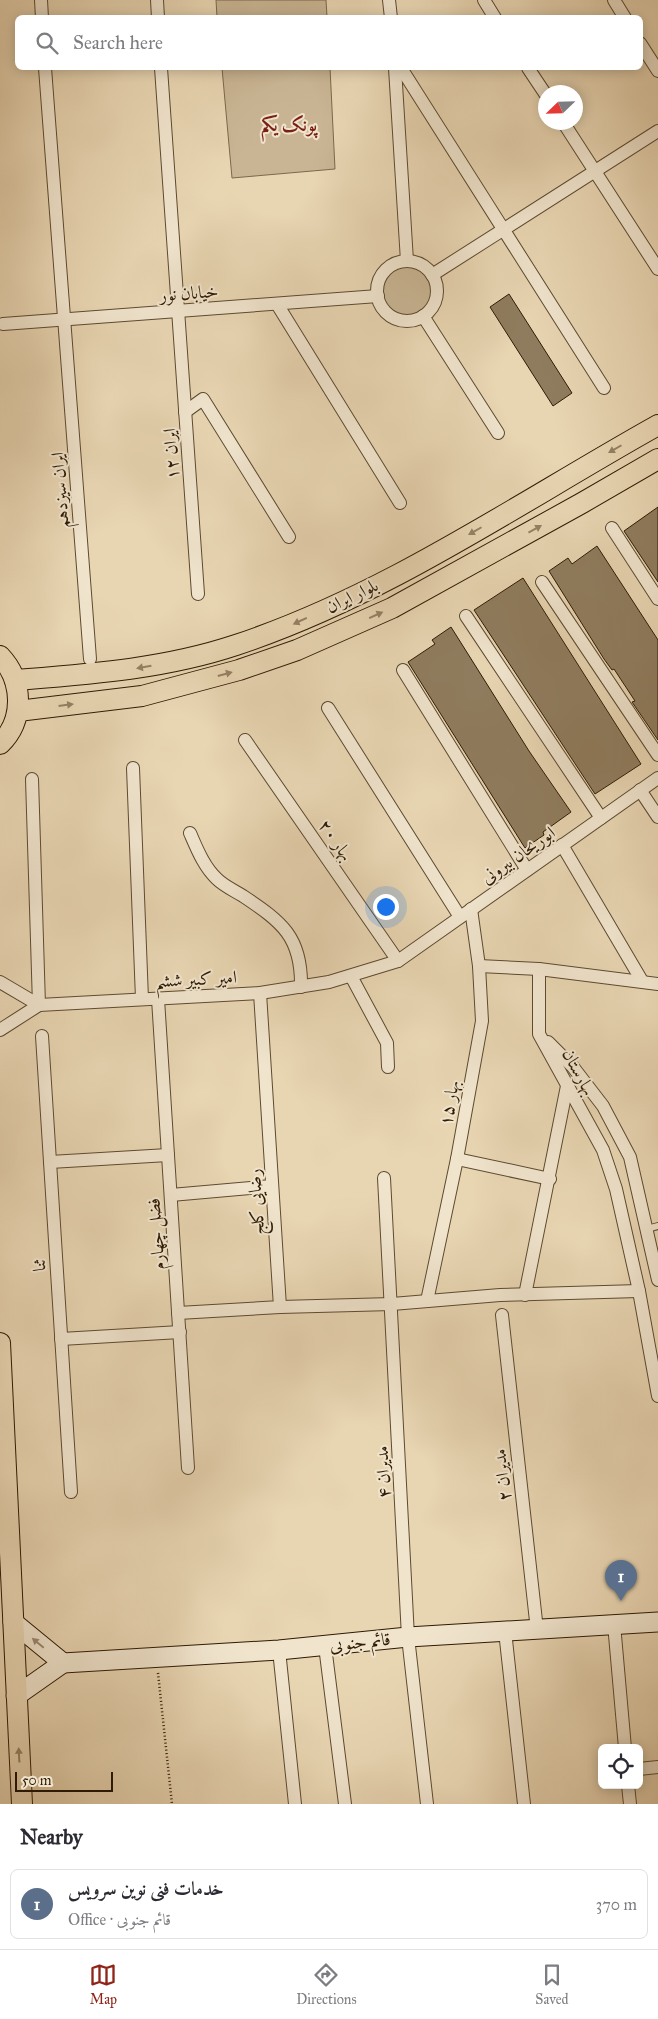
<!DOCTYPE html>
<meta charset="utf-8">
<style>
body{margin:0;font-family:"IM FELL Great Primer",Amiri,serif;background:#f7f7f7;color:#2b2b33}
.controls{position:absolute;right:15px;bottom:15px;display:grid;overflow:hidden;border-radius:8px;box-shadow:0 2px 12px #0003}
.controls button{width:45px;height:45px;display:grid;place-items:center;padding:0;border:0;border-bottom:1px solid #e1e1e2;background:#fff;color:#2b2b33;font:25px sans-serif}
.compass{position:absolute;left:538px;top:85px;width:45px;height:45px;border-radius:50%;background:#fff;box-shadow:0 2px 12px #0003;rotate:247deg}
.scale{position:absolute;left:15px;bottom:12px;width:98px;box-sizing:border-box;padding-left:5px;border:2px solid #2f1b04;border-top:0;font-size:14px;line-height:18px;white-space:nowrap;color:#2f1b04;-webkit-text-stroke:4px #f0e4cd;paint-order:stroke}
.you{position:absolute;left:385px;top:906px;width:18px;height:18px;margin:-12px;border:4px solid #fff;border-radius:50%;background:#1a73e8;box-shadow:0 0 0 8px #1a73e833}
.badge{display:grid;place-items:center;width:32px;height:32px;border-radius:50%;background:#8f2418;color:#fff;font-size:16px;font-weight:700}
.pin{position:absolute;translate:-50% -41px;filter:drop-shadow(0 1px 2px #0008)}
.pin::after{content:'';position:absolute;top:26px;width:18px;height:15px;background:inherit;clip-path:polygon(0 0,100% 0,50% 100%)}
.list{margin:0;padding:0;list-style:none}
h2{display:flex;justify-content:space-between;align-items:center;height:65px;margin:0;padding:0 20px;font-size:21px}
h2 small{font-size:16px;font-weight:400;color:#7c7c81}
.list li{display:grid;grid-template-columns:32px 1fr auto;gap:15px;align-items:center;box-sizing:border-box;height:70px;margin:0 10px 10px;padding:0 10px;border:1px solid #e1e1e2;border-radius:8px}
.list b{display:block;font-size:19px;white-space:nowrap}
.list p{margin:0;font-size:16px;white-space:nowrap;color:#7c7c81}
.list em{font-size:16px;font-style:normal;color:#7c7c81}
.icon{flex:none;width:28px;height:28px;fill:none;stroke:currentColor;stroke-width:2;stroke-linecap:round;stroke-linejoin:round}
.map{position:relative;flex:none;width:658px;height:1804px;overflow:hidden}
.search{position:absolute;background:#fff;box-shadow:0 2px 12px #0003;left:15px;right:15px;top:15px;height:55px;display:flex;align-items:center;gap:12px;box-sizing:border-box;padding:0 18px;border-radius:8px;color:#7c7c81;font-size:19px}
.sheet{height:145px;background:#fff}
nav{display:flex;justify-content:space-around;align-items:center;box-sizing:border-box;height:70px;border-top:1px solid #e1e1e2;background:#fff;font-size:14px;color:#7c7c81}
nav a{display:grid;justify-items:center;gap:2px}
nav .on{color:#8f2418}
.map>svg:first-child{display:block}
</style>
<div class="map">
<svg width="658" height="1804" viewBox="0 0 658 1804">
<rect width="100%" height="100%" fill="#e8d5b2"/>
<filter id="stains"><feTurbulence type="fractalNoise" baseFrequency=".004" numOctaves="4"/><feColorMatrix values="0 0 0 0 .2 0 0 0 0 .09 0 0 0 0 .02 0 0 0 .5 -.17"/></filter>
<radialGradient id="worn" r=".72"><stop offset=".6" stop-color="#630" stop-opacity="0"/><stop offset="1" stop-color="#630" stop-opacity=".3"/></radialGradient>
<g fill="#c9b594" stroke="#7c684c">
<path d="M216,0H326L327,17H217Z"/>
<path d="M222,68H330L335,169L232,178Z"/>
<path d="M407,261C440,266 444,293 424,317C371,332 359,270 407,261Z"/>
</g>
<g fill="#8f7c5e" stroke="#2f1b04">
<path d="M509,294L572,393L553,406L490,307Z"/>
<path d="M658,507V582L624,531Z"/>
<path d="M597,546L658,640V740L632,702L635,701L614,669L612,670L604,659L549,571L568,558L572,564Z"/>
<path d="M523,578L641,764L595,794L474,610Z"/>
<path d="M451,627L529,751L571,812L543,832L544,835L525,848L408,662L435,644L432,640Z"/>
</g>
<g fill="none" stroke-linecap="round" stroke-linejoin="round">
<defs>
<path id="lane" d="M647,1229L658,1226"/>
<g id="street">
<path d="M41,0L42,18"/>
<path d="M157,0L158,18"/>
<path d="M389,0L391,18"/>
<path d="M484,0L495,18"/>
<path d="M614,0L625,18"/>
<path d="M640,43L658,71"/>
<path d="M45,68L90,659"/>
<path d="M161,68L198,594"/>
<path d="M395,68L407,261"/>
<path d="M401,68L604,388"/>
<path d="M528,68L546,95"/>
<path d="M563,122L658,269"/>
<circle cx="407" cy="291" r="30"/>
<path d="M432,275L658,131"/>
<path d="M277,304L400,503"/>
<path d="M423,316L498,433"/>
<path d="M3,324L378,296"/>
<path d="M185,412L203,399L289,537"/>
<path d="M612,528L658,599"/>
<path d="M542,582L658,755"/>
<path d="M466,616L601,818"/>
<path d="M403,670L527,870"/>
<path d="M328,708L460,917"/>
<path d="M245,740L398,961"/>
<path d="M133,768L142,999"/>
<path d="M32,779L39,1005"/>
<path d="M640,790L658,817"/>
<path d="M190,833C197,849 204,867 217,879C224,886 235,891 243,896C282,922 302,937 301,987"/>
<path d="M562,845L642,981"/>
<path d="M479,966L539,969L658,984"/>
<path d="M539,969V1034L603,1150L616,1189L639,1291L658,1396"/>
<path d="M351,976L387,1043L388,1067"/>
<path d="M0,982L39,1005"/>
<path d="M158,999L188,1468"/>
<path d="M0,1030L39,1005L260,993L329,982L398,961L658,778"/>
<path d="M42,1036L71,1492"/>
<path d="M548,1042L573,1067L603,1106L630,1157L658,1280"/>
<path d="M457,1159L550,1179"/>
<path d="M50,1162L168,1155"/>
<path d="M384,1178L408,1637L427,1804"/>
<path d="M171,1195L272,1186"/>
<path d="M525,1295L567,1086"/>
<path d="M427,1301L457,1159L482,1021L479,966L471,909"/>
<path d="M280,1307L392,1304L500,1295L639,1291"/>
<path d="M178,1313L280,1307L260,993"/>
<path d="M502,1315L537,1630"/>
<path d="M61,1339L180,1332"/>
<path d="M614,1624L625,1748"/>
<path d="M505,1631L524,1804"/>
<path d="M325,1646L345,1804"/>
<path d="M279,1650L295,1804"/>
<path d="M639,1769L658,1767"/>
<path d="M628,1785L630,1804"/>
</g>
<g id="secondary">
<path d="M13,1622L63,1663"/>
<path d="M63,1663L279,1650L408,1637L658,1622"/>
<path d="M16,1696L63,1663"/>
</g>
<g id="primary">
<path d="M0,656C23,680 25,720 0,744"/>
<path d="M15,680C90,674 164,669 236,645C387,595 520,502 658,425"/>
<path d="M18,711L142,696L239,670L297,650L392,608L582,503L658,459"/>
<path d="M0,1343L22,1804"/>
</g>
</defs>
<use href="#lane" stroke="#5d4a30" stroke-width="8"/>
<use href="#street" stroke="#5d4a30" stroke-width="14"/>
<use href="#secondary" stroke="#2f1b04" stroke-width="21"/>
<use href="#primary" stroke="#2f1b04" stroke-width="22"/>
<path stroke="#2f1b04" stroke-width="2.5" stroke-dasharray="1 2.5" stroke-linecap="butt" d="M158,1673L172,1804"/>
<use href="#lane" stroke="#f0e4cd" stroke-width="6"/>
<use href="#street" stroke="#f0e4cd" stroke-width="12"/>
<use href="#secondary" stroke="#f0e4cd" stroke-width="19"/>
<use href="#primary" stroke="#e8d5b2" stroke-width="20"/>
</g>
<defs><path id="oneway-solid" d="M-6-.8H1V-3.2L6.5 0L1 3.2V.8H-6Z" transform="scale(1.25)"/></defs>
<g fill="#958164">
<use href="#oneway-solid" transform="translate(615 449) rotate(150)"/>
<use href="#oneway-solid" transform="translate(535 529) rotate(-29)"/>
<use href="#oneway-solid" transform="translate(475 531) rotate(150)"/>
<use href="#oneway-solid" transform="translate(376 615) rotate(-24)"/>
<use href="#oneway-solid" transform="translate(300 621) rotate(155)"/>
<use href="#oneway-solid" transform="translate(144 667) rotate(170)"/>
<use href="#oneway-solid" transform="translate(225 674) rotate(-15)"/>
<use href="#oneway-solid" transform="translate(66 705) rotate(-7)"/>
<use href="#oneway-solid" transform="translate(19 1755) rotate(-93)"/>
</g>
<use fill="#998a73" href="#oneway-solid" transform="translate(38 1643) rotate(-140)"/>
<g text-anchor="middle" dominant-baseline="central" stroke-width="4" stroke-linejoin="round" paint-order="stroke">
<g font-size="18" fill="#2f1b04" stroke="#f0e4cd">
<text transform="translate(189 293) rotate(-4)">خیابان نور</text>
<text transform="translate(171 454) rotate(-94)">ایران ۱۲</text>
<text transform="translate(60 490) rotate(-94)">ایران سیزدهم</text>
<text transform="translate(352 596) rotate(-26)">بلوار ایران</text>
<text transform="translate(336 840) rotate(55)">بهار ۲۰</text>
<text transform="translate(518 855) rotate(-35)">ابوریحان بیرونی</text>
<text transform="translate(196 979) rotate(-3)">امیر کبیر ششم</text>
<text transform="translate(579 1072) rotate(62)">بهارستان</text>
<text transform="translate(449 1103) rotate(-80)">بهار ۱۵</text>
<text transform="translate(256 1202) rotate(-94)">رضایی کلج</text>
<text transform="translate(156 1234) rotate(-94)">فضل چهارم</text>
<text transform="translate(39 1265) rotate(-94)">ثنا</text>
<text transform="translate(383 1472) rotate(-93)">مدیران ۴</text>
<text transform="translate(502 1475) rotate(-96)">مدیران ۲</text>
<text transform="translate(360 1642) rotate(-6)">قائم جنوبی</text>
</g>
<g font-size="19" font-weight="bold" fill="#7a1f14" stroke="#f0e4cd">
<text x="289" y="124">پونک یکم</text>
</g>
</g>
<rect width="100%" height="100%" filter="url(#stains)"/>
<rect width="100%" height="100%" fill="url(#worn)"/>
</svg>
<div class="controls">
<button><svg class="icon" aria-label="locate" viewBox="0 0 24 24"><circle cx="12" cy="12" r="6"/><path d="M12 2v4M12 18v4M2 12h4M18 12h4"/></svg></button>
</div>
<svg class="compass" viewBox="-18 -18 36 36"><path d="M0-13l5 13h-10z" fill="#e53935"/><path d="M0 13l5-13h-10z" fill="#7c7c81"/></svg>
<div class="scale">50 m</div>
<div class="you"></div>
<div class="pin badge" style="left:621px;top:1601px;background:#5c6f8a">1</div>
<div class="search"><svg class="icon" aria-label="search" viewBox="0 0 24 24"><circle cx="10" cy="10" r="6"/><path d="M15 15l6 6"/></svg>Search here</div>
</div>
<section class="sheet">
<h2>Nearby<small></small></h2>
<ul class="list">
<li><span class="badge" style="background:#5c6f8a">1</span><div><b>خدمات فنی نوین سرویس</b><p>Office · قائم جنوبی</p></div><em>370 m</em></li>
</ul>
</section>
<nav>
<a class="on"><svg class="icon" aria-label="map" viewBox="0 0 24 24"><path d="M3 6l6-2 6 2 6-2v14l-6 2-6-2-6 2zM9 4v14M15 6v14"/></svg>Map</a>
<a><svg class="icon" aria-label="directions" viewBox="0 0 24 24"><path d="M12 3l9 9-9 9-9-9zM9 14v-3h6M13 9l2 2-2 2"/></svg>Directions</a>
<a><svg class="icon" aria-label="saved" viewBox="0 0 24 24"><path d="M7 4h10v16l-5-4-5 4z"/></svg>Saved</a>
</nav>
